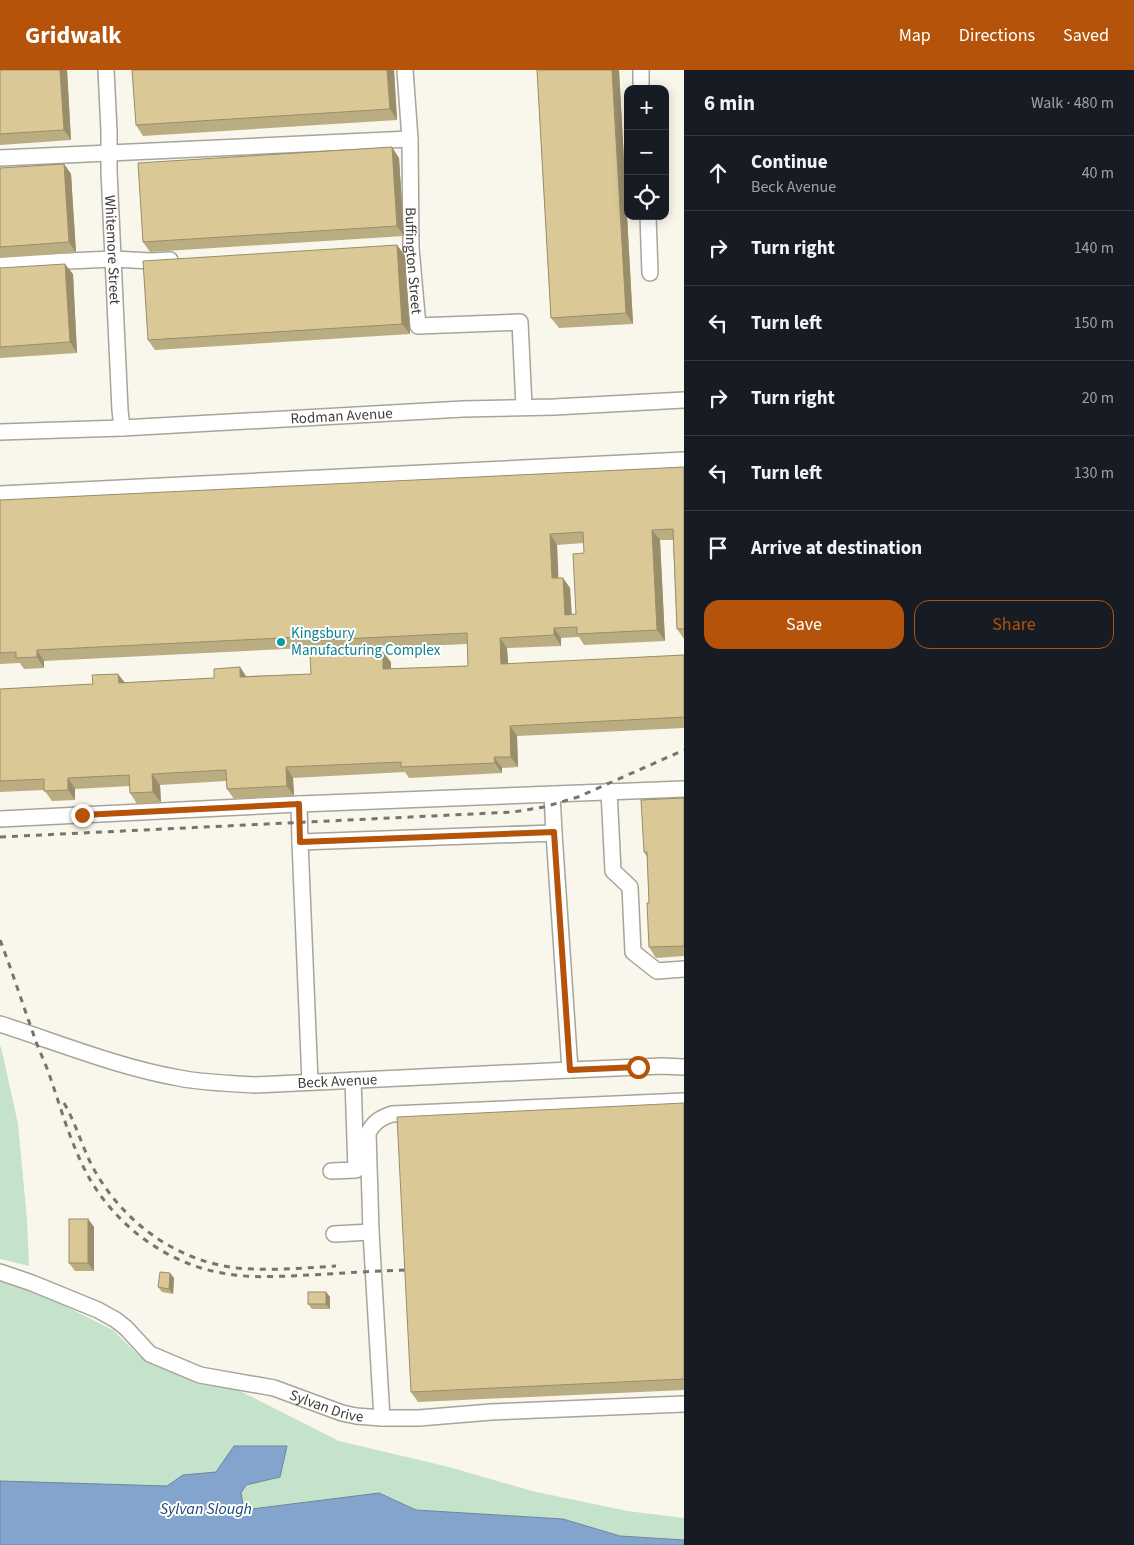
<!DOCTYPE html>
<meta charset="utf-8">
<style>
body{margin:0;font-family:"Source Sans 3",sans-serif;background:#20242c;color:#f1f3f6}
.controls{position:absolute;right:15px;top:15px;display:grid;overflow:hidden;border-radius:10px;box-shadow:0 2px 12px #0003}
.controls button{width:45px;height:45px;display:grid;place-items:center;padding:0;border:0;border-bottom:1px solid #363941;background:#171b24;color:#f1f3f6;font:25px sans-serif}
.stop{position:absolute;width:15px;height:15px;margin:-11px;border:4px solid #b45309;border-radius:50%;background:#fff}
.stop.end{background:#b45309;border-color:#fff;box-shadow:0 1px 5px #0008}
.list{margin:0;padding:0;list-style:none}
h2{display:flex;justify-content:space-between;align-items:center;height:65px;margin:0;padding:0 20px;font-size:21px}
h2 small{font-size:16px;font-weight:400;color:#9ea1a6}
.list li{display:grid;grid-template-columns:32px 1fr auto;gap:15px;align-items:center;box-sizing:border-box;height:75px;padding:0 20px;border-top:1px solid #363941}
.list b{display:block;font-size:19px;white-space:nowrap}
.list p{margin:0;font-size:16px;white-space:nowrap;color:#9ea1a6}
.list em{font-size:16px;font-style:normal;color:#9ea1a6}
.actions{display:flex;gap:10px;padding:15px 20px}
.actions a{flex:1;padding:11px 0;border:1px solid #b45309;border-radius:15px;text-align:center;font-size:18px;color:#b45309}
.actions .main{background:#b45309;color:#fff}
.icon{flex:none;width:28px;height:28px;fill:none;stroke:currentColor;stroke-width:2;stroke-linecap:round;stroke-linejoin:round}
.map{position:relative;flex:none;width:684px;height:1475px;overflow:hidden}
header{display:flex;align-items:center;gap:30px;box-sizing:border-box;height:70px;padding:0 25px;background:#b45309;color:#fff}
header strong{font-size:24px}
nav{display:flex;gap:28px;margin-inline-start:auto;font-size:18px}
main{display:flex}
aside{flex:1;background:#171b24}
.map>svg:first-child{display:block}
</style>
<header>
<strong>Gridwalk</strong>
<nav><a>Map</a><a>Directions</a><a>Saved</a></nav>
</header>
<main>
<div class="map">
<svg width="684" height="1475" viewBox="0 0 684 1475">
<rect width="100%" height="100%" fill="#f9f6eb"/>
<g fill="#c5e2cb">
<path d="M0,977H1L18,1054L27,1150L29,1196L0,1189Z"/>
<path d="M0,1209L47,1227L113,1260L140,1287L199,1310L230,1316L339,1371L449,1397L532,1421L627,1441L684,1448V1470L620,1466L563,1449L245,1459L0,1414Z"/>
</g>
<path fill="#83a4cc" stroke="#6e85a0" d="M234,1376H287L280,1407L246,1415L241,1423L244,1440L379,1423L416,1440L563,1449L620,1466L684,1470V1475H0V1411L167,1416L183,1405L216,1402Z"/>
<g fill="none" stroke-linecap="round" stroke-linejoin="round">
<defs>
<g id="minor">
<path id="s1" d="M106,0L109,61V101L120,340L122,358"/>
<path id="s2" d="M405,0L410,69L411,178L418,256L520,252L524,337"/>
<path d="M641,0V19"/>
<path d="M0,88L410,69"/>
<path d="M648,146L650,203"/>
<path d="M0,194L113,189L151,191L170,190"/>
<path id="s3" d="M0,362L122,358L463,339L554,337L684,330"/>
<path d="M0,424L684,390"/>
<path d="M609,721L613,801L630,817L633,882L657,901L684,899"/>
<path d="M552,724L554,763"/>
<path d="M299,734L300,772"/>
<path d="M0,749L299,734L684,719"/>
<path id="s4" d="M0,954C59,973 118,997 179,1008C204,1013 229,1013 255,1015L570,1000L662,996L684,997"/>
<path d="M310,1012L300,772L554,763L570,1000"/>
<path d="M331,1101L356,1100L353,1010"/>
<path d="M371,1162L382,1348"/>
<path d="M334,1164L371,1162L368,1063C374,1052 380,1048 392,1044L684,1031"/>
<path id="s5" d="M0,1202L32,1213L98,1240L116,1250L126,1258L150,1284L200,1305L274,1318L342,1343L356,1346L382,1348H419L491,1342L684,1334"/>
</g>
</defs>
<use href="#minor" stroke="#a7a499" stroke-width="18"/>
<use href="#minor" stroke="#fff" stroke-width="15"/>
<g stroke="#77746e" stroke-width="3" stroke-dasharray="6 6" stroke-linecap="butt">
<path d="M0,767L513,742L544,737L578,727L684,680"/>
<path d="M0,870C12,901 22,932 33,963C37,976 43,988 48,1001C60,1035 70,1072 87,1104C114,1154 165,1193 222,1203C252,1209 282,1206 312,1205C344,1203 375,1201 406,1200"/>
<path d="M64,1033C77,1055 83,1081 96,1103C126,1154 177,1191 237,1198C270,1201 303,1198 336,1196"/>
</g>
</g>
<g fill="#bbad82" fill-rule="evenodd">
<path d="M0,0H67L71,70L0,75Z"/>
<path d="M132,0H394L397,50L143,66L136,55Z"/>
<path d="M537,0H619L633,254L559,258L551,248Z"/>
<path d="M399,88L404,166L150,182L143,172Z"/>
<path d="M64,94L71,104L76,183L0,188V98Z"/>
<path d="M397,175L405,186L410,264L155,280L148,270Z"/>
<path d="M0,198L73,204L77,283L0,288Z"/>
<path d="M684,397V569L677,559L673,470H660L665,571L584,575L579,567L561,568V576L507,578L508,594L684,585V658L517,666L518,697L502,698V703L409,708L405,702L293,708L294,726L234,729L227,719L226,711L160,715L161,733L137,734L130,723V716L75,719V730L52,731L44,720L0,722V619L214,608L240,597L246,606L311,604L391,592V599L468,596L467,574L329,580L327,577L44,591V598L24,599L20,593L0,594V430ZM584,473V483L576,544H572L570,518L563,508H558L557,475Z"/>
<path d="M684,728V886L656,888L649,877V833L647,787L644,782Z"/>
<path d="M684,1033V1320L418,1332L411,1322Z"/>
<path d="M88,1149L94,1157V1201H75L69,1193Z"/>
<path d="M170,1203L174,1208L173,1224L162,1222L158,1217Z"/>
<path d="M326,1222L330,1227V1239H312L308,1234Z"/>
</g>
<g fill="#998d6a">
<path d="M60,0H67L71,70L64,60Z"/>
<path d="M387,0H394L397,50L390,39Z"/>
<path d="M612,0H619L633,254L626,243Z"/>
<path d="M392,77L399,88L404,166L397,156Z"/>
<path d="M64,94L71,104L76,183L69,172Z"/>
<path d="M397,175L405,186L410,264L402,254Z"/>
<path d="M65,194L73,204L77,283L70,272Z"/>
<path d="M652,460L660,470L665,571L657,560Z"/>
<path d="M550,464L557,475L559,519L552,508Z"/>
<path d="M563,508L570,518L572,555L565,545Z"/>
<path d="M554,558L561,568V576L554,565Z"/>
<path d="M500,568L507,578L509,605L501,594Z"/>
<path d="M37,580L44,591V598L37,587Z"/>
<path d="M383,582L391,592V610L383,599Z"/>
<path d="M240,597L247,608L240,607Z"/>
<path d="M118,604L126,614L119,613Z"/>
<path d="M510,656L517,666L518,697L511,687Z"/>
<path d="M494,687L502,698V703L495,693Z"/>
<path d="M286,697L293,708L294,726L287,716Z"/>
<path d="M152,704L160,715L161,733L153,722Z"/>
<path d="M68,708L75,719V730L68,720Z"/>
<path d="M88,1149L94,1157V1201L88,1193Z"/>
<path d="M170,1203L174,1208L173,1224L169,1219Z"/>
<path d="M326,1222L330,1227V1239L326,1234Z"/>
</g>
<g fill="#dac997" stroke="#998d6a" fill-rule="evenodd">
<path d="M0,0H60L64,60L0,64Z"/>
<path d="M132,0H387L390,39L136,55Z"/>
<path d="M537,0H612L626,243L551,248Z"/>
<path d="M392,77L397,156L143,172L138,93Z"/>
<path d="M64,94L69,172L0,177V98Z"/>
<path d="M397,175L402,254L148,270L143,191Z"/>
<path d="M65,194L70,272L0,277V198Z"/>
<path d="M684,397V559H677L673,459L652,460L657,560L577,564V557L554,558V565L500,568L501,594L684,585V647L510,656L511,687H494L495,693L401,697V692L286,697L287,716L227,719L226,700L152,704L153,722L130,723L129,705L68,708V720L44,721V709L0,711V619L93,614L92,605L118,604L119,613L214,608V599L240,597V607L311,604L310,585L383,582V599L468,596L467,563L322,570V566L37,580V587L16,588V582L0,583V430ZM583,462L584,483L573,484L576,544L565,545L563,508H552L550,464Z"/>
<path d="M684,728V876L649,877L647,833H649L647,782H644L641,730Z"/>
<path d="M684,1033V1309L411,1322L397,1047Z"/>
<rect x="69" y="1149" width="19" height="44"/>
<path d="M160,1202L170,1203L169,1219L158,1217Z"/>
<rect x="308" y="1222" width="18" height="12"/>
</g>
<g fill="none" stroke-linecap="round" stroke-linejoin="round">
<path stroke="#b45309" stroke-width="6" d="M82,745L299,734L300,772L554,762L570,1000L638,997"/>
</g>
<circle fill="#0f9aa8" stroke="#fff" stroke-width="2" cx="281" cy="572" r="5"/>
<g text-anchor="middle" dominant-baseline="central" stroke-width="4" stroke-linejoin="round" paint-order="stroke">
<g font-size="15" fill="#3e3c38" stroke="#fff">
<text stroke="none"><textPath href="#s1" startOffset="180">Whitemore Street</textPath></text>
<text stroke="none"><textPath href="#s2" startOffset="191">Buffington Street</textPath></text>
<text stroke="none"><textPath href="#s3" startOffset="342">Rodman Avenue</textPath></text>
<text stroke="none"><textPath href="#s4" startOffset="346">Beck Avenue</textPath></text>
<text stroke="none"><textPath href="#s5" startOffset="359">Sylvan Drive</textPath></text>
</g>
<g font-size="15" fill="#0d838f" stroke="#fff" text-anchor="start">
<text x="291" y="563">Kingsbury<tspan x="291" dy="17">Manufacturing Complex</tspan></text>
</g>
<g font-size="16" font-style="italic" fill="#154576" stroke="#fff">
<text x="206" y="1439">Sylvan Slough</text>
</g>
</g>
</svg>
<div class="controls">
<button>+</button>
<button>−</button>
<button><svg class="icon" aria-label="locate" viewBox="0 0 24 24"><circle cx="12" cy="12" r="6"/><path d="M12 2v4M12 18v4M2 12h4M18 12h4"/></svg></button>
</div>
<div class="stop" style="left:638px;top:997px"></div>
<div class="stop end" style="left:82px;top:745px"></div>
</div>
<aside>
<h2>6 min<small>Walk · 480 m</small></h2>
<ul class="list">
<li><svg class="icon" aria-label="ahead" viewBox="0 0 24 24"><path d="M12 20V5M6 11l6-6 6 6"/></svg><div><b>Continue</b><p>Beck Avenue</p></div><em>40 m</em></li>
<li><svg class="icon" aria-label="right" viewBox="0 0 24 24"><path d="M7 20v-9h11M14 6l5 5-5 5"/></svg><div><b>Turn right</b></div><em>140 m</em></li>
<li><svg class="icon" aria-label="left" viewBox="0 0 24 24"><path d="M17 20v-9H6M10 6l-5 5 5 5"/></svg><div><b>Turn left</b></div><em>150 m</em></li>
<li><svg class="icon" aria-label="right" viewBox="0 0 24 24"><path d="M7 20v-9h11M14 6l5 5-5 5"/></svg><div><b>Turn right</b></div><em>20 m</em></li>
<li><svg class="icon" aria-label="left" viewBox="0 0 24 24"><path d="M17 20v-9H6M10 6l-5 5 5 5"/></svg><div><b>Turn left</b></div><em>130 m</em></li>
<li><svg class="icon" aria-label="arrive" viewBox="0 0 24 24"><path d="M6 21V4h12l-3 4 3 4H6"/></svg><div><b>Arrive at destination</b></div></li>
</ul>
<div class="actions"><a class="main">Save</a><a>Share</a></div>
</aside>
</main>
